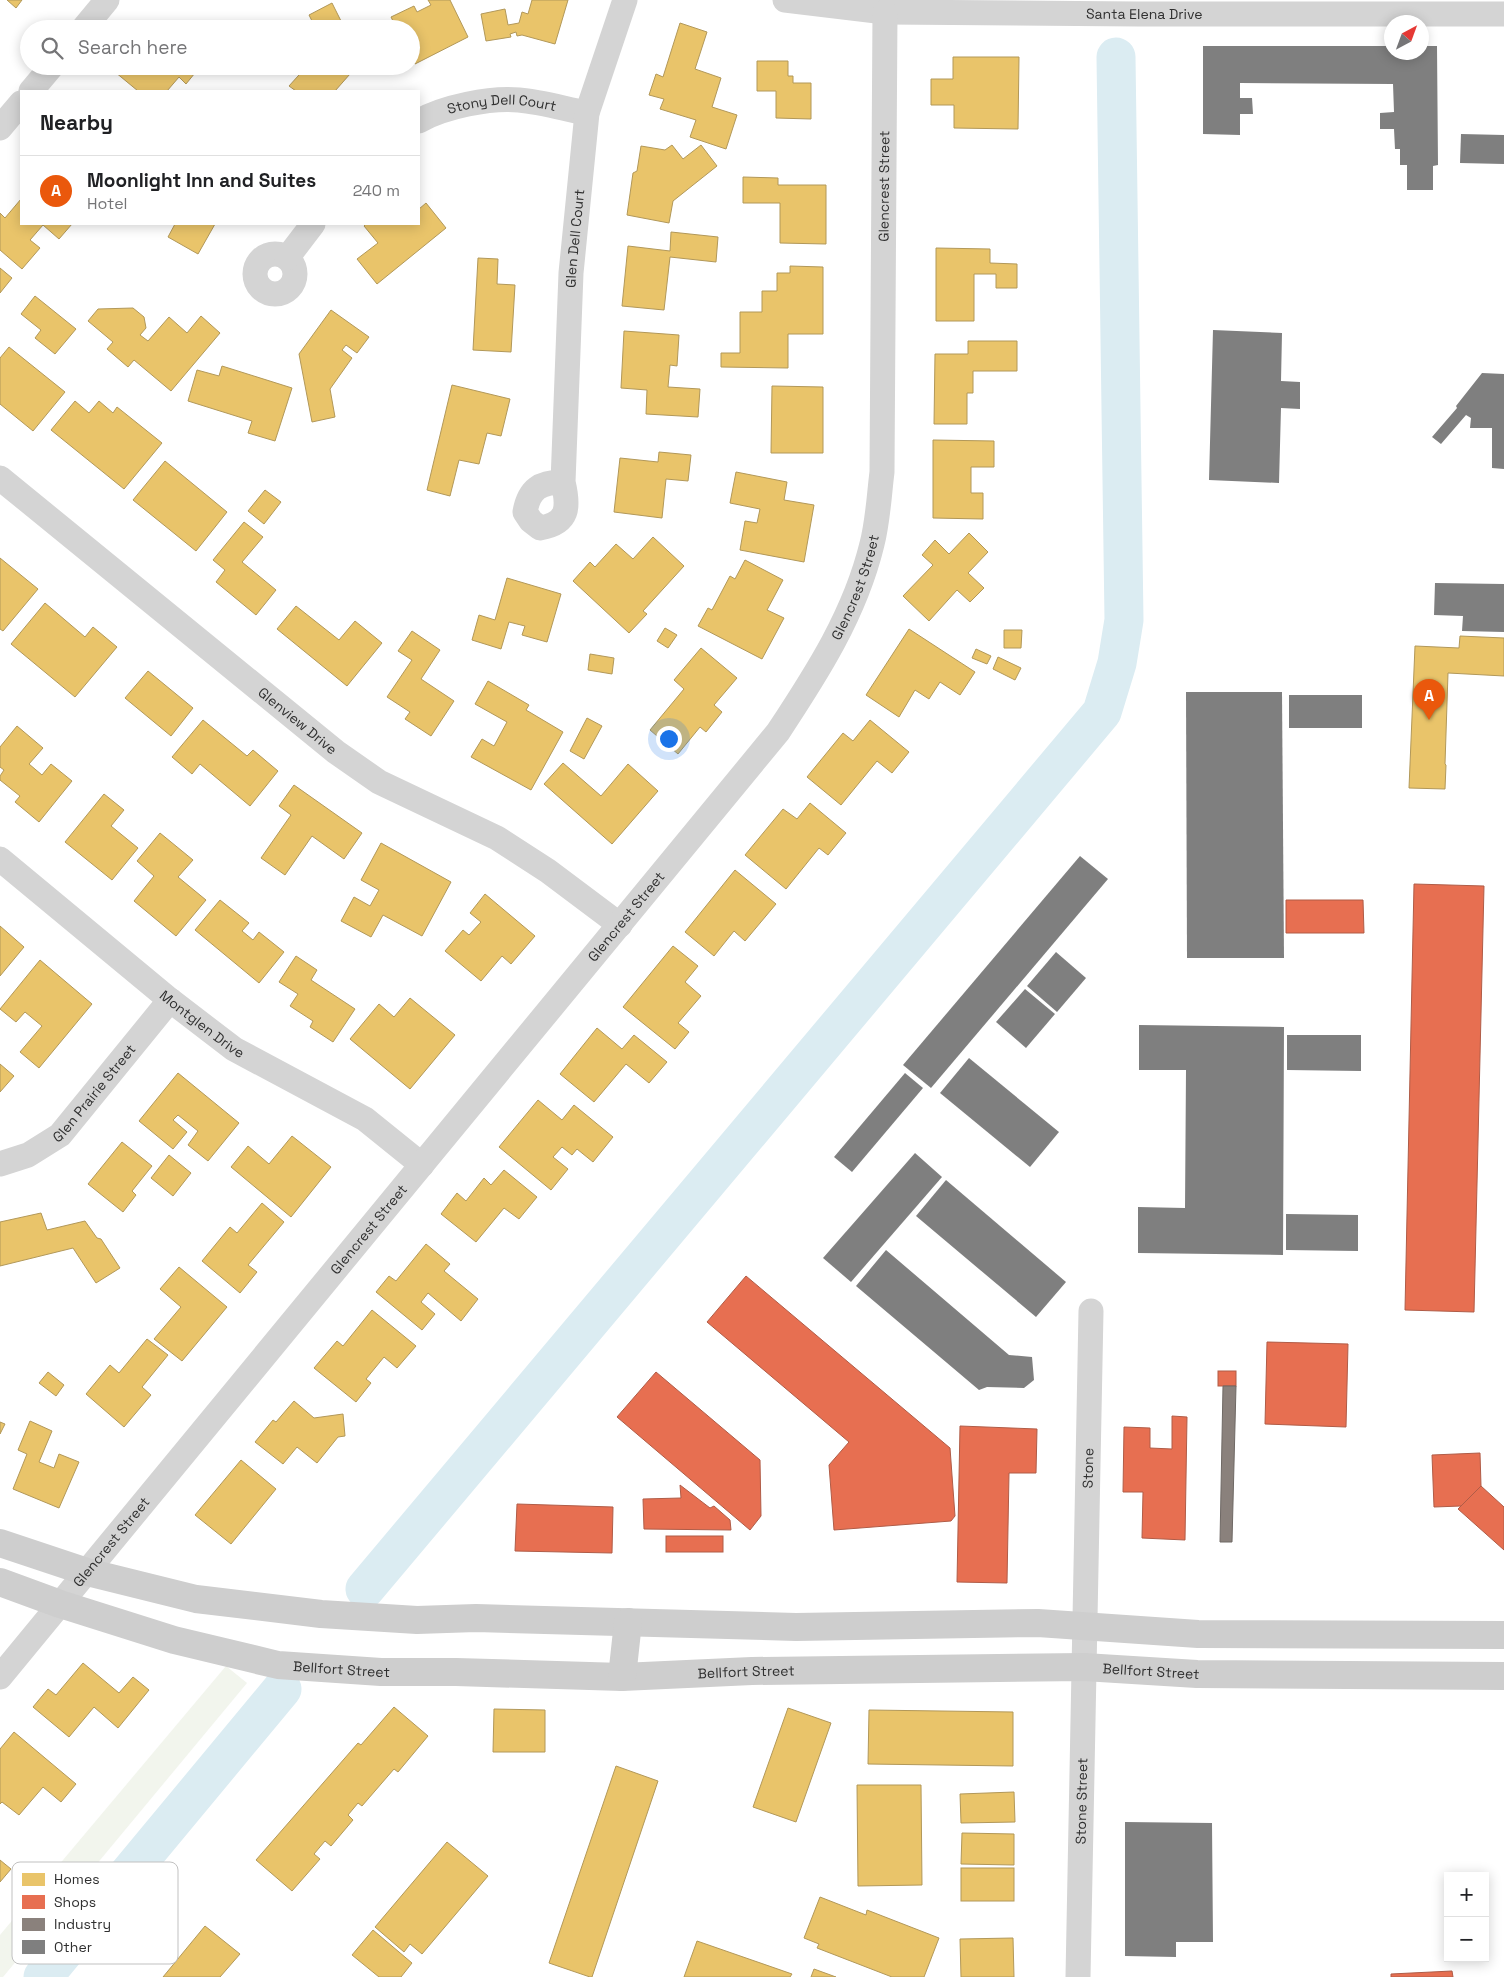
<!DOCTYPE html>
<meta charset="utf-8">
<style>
body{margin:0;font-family:"Space Grotesk",sans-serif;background:#f6f6f6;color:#202124}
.controls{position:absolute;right:15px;bottom:15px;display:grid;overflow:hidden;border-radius:0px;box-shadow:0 2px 12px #0003}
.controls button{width:45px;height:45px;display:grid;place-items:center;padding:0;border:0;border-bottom:1px solid #e0e0e0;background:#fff;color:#202124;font:25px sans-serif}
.compass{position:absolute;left:1384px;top:15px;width:45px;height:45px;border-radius:50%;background:#fff;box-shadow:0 2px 12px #0003;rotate:41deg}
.you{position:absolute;left:668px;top:738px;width:18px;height:18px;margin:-12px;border:4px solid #fff;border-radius:50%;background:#1a73e8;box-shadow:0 0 0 8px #1a73e833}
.badge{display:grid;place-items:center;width:32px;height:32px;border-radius:50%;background:#ea580c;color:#fff;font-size:16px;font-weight:700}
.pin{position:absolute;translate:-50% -41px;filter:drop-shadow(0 1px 2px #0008)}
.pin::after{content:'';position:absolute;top:26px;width:18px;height:15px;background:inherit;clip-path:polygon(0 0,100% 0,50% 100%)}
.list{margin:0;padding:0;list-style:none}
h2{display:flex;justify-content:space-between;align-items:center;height:65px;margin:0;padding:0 20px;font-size:21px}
h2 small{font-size:16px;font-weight:400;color:#757577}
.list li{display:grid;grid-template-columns:32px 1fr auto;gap:15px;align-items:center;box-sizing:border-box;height:70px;padding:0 20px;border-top:1px solid #e0e0e0}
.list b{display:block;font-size:19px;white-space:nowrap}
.list p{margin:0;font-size:16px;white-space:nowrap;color:#757577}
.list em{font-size:16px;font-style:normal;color:#757577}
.icon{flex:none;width:28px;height:28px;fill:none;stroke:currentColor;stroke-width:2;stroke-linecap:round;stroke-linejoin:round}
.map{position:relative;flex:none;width:1504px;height:1977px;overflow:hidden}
.search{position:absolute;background:#fff;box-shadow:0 2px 12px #0003;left:20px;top:20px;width:400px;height:55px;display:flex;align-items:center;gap:12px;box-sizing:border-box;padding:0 18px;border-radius:28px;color:#757577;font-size:19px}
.panel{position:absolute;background:#fff;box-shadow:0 2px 12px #0003;left:20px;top:90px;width:400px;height:135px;border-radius:0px}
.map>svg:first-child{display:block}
</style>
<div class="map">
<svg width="1504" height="1977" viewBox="0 0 1504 1977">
<rect width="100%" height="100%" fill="#fff"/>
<path fill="#f2f5ed" d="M226,1666L247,1683L3,1977H0V1935Z"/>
<g fill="#e9c46a" stroke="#b29859">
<path d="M7,0H22L16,8Z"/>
<path d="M428,0H450L468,37L415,64L411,57V29H397L391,17L414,6L417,12L431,5Z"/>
<path d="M532,0H568L555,44L522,35L517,36L516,32L510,34L511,37L486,41L481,14L505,9L508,25L519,23L522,12L528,14Z"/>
<path d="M332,3L345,29H316L309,15Z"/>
<path d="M680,23L707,32L695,69L721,78L712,107L737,115L726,149L690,137L696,120L660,109L664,99L649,95L656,74L663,77Z"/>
<path d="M953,57H1019L1018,129L954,128V105H931V79H953Z"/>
<path d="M757,61H788V76H793V83H811V119L776,118V91H757Z"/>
<path d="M120,66H197L199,68L186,84L179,77L167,91H138L115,72Z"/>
<path d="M307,66H364L350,74L335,91H296L289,86Z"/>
<path d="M672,145L683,159L701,145L717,166L673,201L669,223L627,215L633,173L637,171L641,146L665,150Z"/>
<path d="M743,177L778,178V185H826V244L780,243V203H743Z"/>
<path d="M21,199V224H72L59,239L43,225L30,240L40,248L22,269L0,250V213L5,218Z"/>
<path d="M426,203L446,228L377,284L357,259L378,243L364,226L366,224H419V209Z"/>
<path d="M175,224H215L198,254L168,237Z"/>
<path d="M671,232L718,237L716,262L670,257L664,310L622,306L628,246L670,251Z"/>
<path d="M936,248L990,249V263L1017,264V288H996V274H974V321H936Z"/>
<path d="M478,258L498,259L497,284L515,285L511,352L473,350Z"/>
<path d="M790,266L823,267V334H788V368L721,367V353H740V312H762V291H777V273H790Z"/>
<path d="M0,268L12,278L0,293Z"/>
<path d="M35,296L76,329L55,354L35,338L41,330L21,314Z"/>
<path d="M133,308L144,317L146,328L140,335L148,341L169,317L187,333L201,316L220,333L171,391L134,360L128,367L107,349L113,342L88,321L98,309Z"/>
<path d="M331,310L369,337L357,353L346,345L342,350L352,358L330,389L335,417L312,422L299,354Z"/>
<path d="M624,331L679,335L677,366L670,365L668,387L700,389L698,417L646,414L647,390L621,388Z"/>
<path d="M968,341H1017V371H973V393H967V424H934L935,354H968Z"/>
<path d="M9,347L65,392L33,431L0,404V358Z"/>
<path d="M222,366L292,388L275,441L248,433L252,421L188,401L197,370L219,376Z"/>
<path d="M452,385L510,399L501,436L487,433L479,464L459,460L450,496L427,490Z"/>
<path d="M772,386L823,387V453H771Z"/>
<path d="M75,401L89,413L99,401L113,413L117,407L162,443L124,489L51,430Z"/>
<path d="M933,440L994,441V467H971V493H983V519L933,518Z"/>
<path d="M659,452L691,455L688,481L666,479L662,518L614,512L620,458L658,462Z"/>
<path d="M165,461L227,512L196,551L133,500Z"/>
<path d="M736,472L787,482L784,500L814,505L804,562L740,550L745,521L757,523L760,509L730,503Z"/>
<path d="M265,490L281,502L264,524L248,511Z"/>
<path d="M244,522L263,537L242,562L276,590L256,615L216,582L225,570L213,560Z"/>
<path d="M969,533L988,552L968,573L984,588L970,602L957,590L929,621L903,596L933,565L922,555L935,540L949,554Z"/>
<path d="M653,537L684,566L643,611L647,614L629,633L573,581L590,562L595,567L616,544L633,559Z"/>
<path d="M0,558L38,589L3,631L0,629Z"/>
<path d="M745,560L783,580L767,610L784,618L762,659L698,626L708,608L712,610L730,576L735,579Z"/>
<path d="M507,578L561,594L547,642L522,635L525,626L509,622L501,649L472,640L479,615L495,620Z"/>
<path d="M45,603L85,637L93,627L117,647L75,697L11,644Z"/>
<path d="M296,606L339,640L355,621L382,643L347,686L277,629Z"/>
<path d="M665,628L677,635L668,648L657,641Z"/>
<path d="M909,629L975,672L960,695L940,682L929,699L915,690L899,717L866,695Z"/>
<path d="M1004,630H1022L1021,648H1004Z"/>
<path d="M412,631L440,650L421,679L454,701L431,736L405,719L410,712L387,697L412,660L398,651Z"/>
<path d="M1460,636L1504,638V676L1448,673L1445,764L1446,765L1445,789L1409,788L1415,646L1459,648Z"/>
<path d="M701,648L737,678L714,705L722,712L706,732L700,727L678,754L650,730L684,689L674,680Z"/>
<path d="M976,649L991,656L987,664L972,658Z"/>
<path d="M590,654L614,658L612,674L588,670Z"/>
<path d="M998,657L1021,668L1015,680L993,669Z"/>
<path d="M148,671L193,708L171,736L125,698Z"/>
<path d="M488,681L529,705L526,710L563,732L531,790L471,757L482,739L494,746L507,722L475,704Z"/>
<path d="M587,718L602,726L584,759L570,751Z"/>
<path d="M203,720L247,756L253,750L278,771L250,806L200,764L192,774L172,757Z"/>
<path d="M870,720L909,752L892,773L877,761L841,805L807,777L843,733L853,741Z"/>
<path d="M17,726L43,748L29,764L42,775L51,764L72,781L39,822L15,802L20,796L0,780V776L4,770L0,767V747Z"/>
<path d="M563,763L601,796L628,764L658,791L612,844L544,784Z"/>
<path d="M294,785L362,833L344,859L312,836L285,875L261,858L291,815L279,806Z"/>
<path d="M104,794L124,810L111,826L138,848L112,880L65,842Z"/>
<path d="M810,803L846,833L828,855L819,848L786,889L745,855L783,809L797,819Z"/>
<path d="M160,833L193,860L178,877L206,900L176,936L134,901L154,876L137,861Z"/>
<path d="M381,843L451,882L422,936L383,915L371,937L341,921L354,897L370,906L379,890L361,880Z"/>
<path d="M735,870L776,904L745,941L734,931L714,956L685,932Z"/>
<path d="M485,894L535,936L511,964L502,956L481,981L445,951L463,930L469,935L481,922L470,913Z"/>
<path d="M220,900L249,923L242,931L253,940L259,932L284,952L259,983L195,930Z"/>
<path d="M0,926L24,947L0,976Z"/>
<path d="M673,946L698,966L685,982L701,996L678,1023L689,1032L675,1049L623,1007Z"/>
<path d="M296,956L317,970L311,980L355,1009L333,1042L310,1027L313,1021L290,1006L298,994L279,982Z"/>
<path d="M40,960L92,1004L39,1068L20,1052L42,1026L25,1012L16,1022L0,1009Z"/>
<path d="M410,998L455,1035L410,1089L350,1039L379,1004L394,1017Z"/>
<path d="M597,1028L622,1049L634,1035L667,1062L649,1083L626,1064L594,1102L560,1074Z"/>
<path d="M0,1064L14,1076L0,1092Z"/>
<path d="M178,1073L239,1123L208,1161L188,1145L198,1131L178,1115L173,1120L187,1132L173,1149L139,1121Z"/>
<path d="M538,1100L562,1120L574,1105L613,1137L593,1162L577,1149L572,1155L562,1147L553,1157L568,1169L551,1190L499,1147Z"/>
<path d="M292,1136L331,1167L291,1217L231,1167L248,1146L269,1164Z"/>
<path d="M122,1142L152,1166L132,1191L136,1195L123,1212L88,1184Z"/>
<path d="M169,1155L191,1173L173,1196L151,1178Z"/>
<path d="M504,1170L537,1197L519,1219L504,1208L476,1242L441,1214L457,1193L466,1201L484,1178L491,1185Z"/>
<path d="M262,1203L284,1222L248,1265L257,1272L240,1293L202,1261L230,1227L237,1233Z"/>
<path d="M41,1213L47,1230L85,1221L97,1238L101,1239L120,1268L96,1283L73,1248L0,1266V1222Z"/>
<path d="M426,1244L450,1264L444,1271L478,1299L461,1321L428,1293L421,1302L435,1314L422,1330L376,1292L389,1276L396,1281Z"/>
<path d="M179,1267L227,1307L182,1361L154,1339L181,1307L160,1289Z"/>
<path d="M372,1310L416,1346L397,1368L384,1357L366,1379L371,1383L356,1402L314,1368L337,1341L343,1346Z"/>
<path d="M147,1339L168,1355L142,1387L151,1395L124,1427L86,1394L110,1365L119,1373Z"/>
<path d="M48,1372L64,1385L56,1396L39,1383Z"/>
<path d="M294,1401L314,1418L343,1414L345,1436L338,1437L317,1463L297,1447L283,1464L255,1442L273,1420L276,1422Z"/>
<path d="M30,1421L52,1431L39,1462L54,1468L59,1454L79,1462L59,1508L13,1489L27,1454L18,1450Z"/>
<path d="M0,1422L5,1424L0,1434Z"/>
<path d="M241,1460L276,1489L231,1544L195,1515Z"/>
<path d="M83,1663L119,1693L133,1677L149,1690L118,1728L94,1707L69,1737L33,1707L48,1689L56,1695Z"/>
<path d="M394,1707L428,1736L398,1772L394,1769L362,1806L358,1803L348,1815L353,1820L331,1846L325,1841L314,1854L320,1859L292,1891L256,1860L358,1743L361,1745Z"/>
<path d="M788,1708L831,1723L796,1822L753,1807Z"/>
<path d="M494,1709L545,1710V1752H493Z"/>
<path d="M869,1710L1013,1712V1766L868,1764Z"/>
<path d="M14,1732L76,1784L61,1802L43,1787L19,1815L2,1802L0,1804V1749Z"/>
<path d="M616,1766L658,1781L592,1977H590L549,1963Z"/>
<path d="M857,1785H921L922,1885L858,1886Z"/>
<path d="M1014,1792L1015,1822L961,1823L960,1794Z"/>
<path d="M962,1833L1014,1834V1865L961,1864Z"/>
<path d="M447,1842L488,1876L422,1954L410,1944L404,1952L375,1927Z"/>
<path d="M0,1860L11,1869L0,1882Z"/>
<rect x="961" y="1868" width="53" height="33"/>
<path d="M820,1897L866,1915L867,1910L939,1938L924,1977H892L817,1948L819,1944L804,1938Z"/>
<path d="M205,1926L240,1954L220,1977H163Z"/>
<path d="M373,1930L412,1963L401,1977H379L352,1955Z"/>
<path d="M1013,1938L1014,1977H961L960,1939Z"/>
<path d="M697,1941L792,1974L790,1977H684Z"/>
<path d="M814,1969L836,1977H811Z"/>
</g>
<g fill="#e76f51" stroke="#b05c47">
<path d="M1414,884L1484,886L1474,1312L1405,1310Z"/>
<path d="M1286,900H1363L1364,933H1286Z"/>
<path d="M746,1276L950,1448L955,1516L951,1521L834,1530L829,1465L849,1442L707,1322Z"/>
<path d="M1267,1342L1348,1344L1346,1427L1265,1424Z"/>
<rect x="1218" y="1371" width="18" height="15"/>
<path d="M656,1372L760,1460L761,1516L750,1530L617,1417Z"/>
<path d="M1172,1416L1187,1417L1185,1540L1142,1538L1143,1492H1123L1124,1427L1150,1428V1448L1172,1449Z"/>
<path d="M960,1426L1037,1429L1036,1473H1009L1007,1583L957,1582Z"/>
<path d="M1480,1453L1481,1486L1461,1506L1434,1507L1432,1455Z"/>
<path d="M680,1485L710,1508L714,1506L730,1520L731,1530L644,1529L643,1499L681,1498Z"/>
<path d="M1481,1486L1504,1507V1550L1458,1509Z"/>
<path d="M517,1504L613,1507L612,1553L515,1551Z"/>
<rect x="666" y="1536" width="57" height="16"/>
<path d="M1452,1971L1453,1977H1391V1974Z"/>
</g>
<path fill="#8a817c" stroke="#6f6965" d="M1223,1386H1236L1232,1542H1220Z"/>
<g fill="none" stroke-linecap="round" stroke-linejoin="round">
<g stroke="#dbecf2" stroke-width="39">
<path d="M365,1589L1102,712L1117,663L1124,620L1116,57"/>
<path d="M43,1977L282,1689"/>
</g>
</g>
<g fill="#7f7f7f">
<path d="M1203,46H1392V52H1422V46H1437L1438,165L1433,166V190H1407V165H1400V149H1395L1394,129H1380V113L1394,112L1393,84L1240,83V98H1252L1253,114H1240V135L1203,134Z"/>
<path d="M1461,134L1504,135V164L1460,163Z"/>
<path d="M1213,330L1282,333L1281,381L1300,382V409L1281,408L1279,483L1209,480Z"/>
<path d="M1482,373L1504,374V469L1492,468V428H1470L1471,418L1466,415L1441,444L1432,437L1457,408L1456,406Z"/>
<path d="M1435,583L1504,584V632L1462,631L1463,616L1434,615Z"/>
<path d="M1186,692H1282L1284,958H1187Z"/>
<rect x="1289" y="695" width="73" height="33"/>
<path d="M1080,856L1108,879L931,1088L903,1065Z"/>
<path d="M1056,952L1086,978L1057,1012L1027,986Z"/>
<path d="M1025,989L1055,1014L1026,1048L996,1022Z"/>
<path d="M1139,1025L1284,1027L1283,1255L1138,1253V1207L1185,1208L1186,1070H1139Z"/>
<path d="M1287,1035H1361V1071L1287,1070Z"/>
<path d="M969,1058L1059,1132L1030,1167L940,1093Z"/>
<path d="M905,1073L923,1088L852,1172L834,1157Z"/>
<path d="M915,1153L942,1177L851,1282L823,1258Z"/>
<path d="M946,1180L1066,1282L1036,1317L916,1216Z"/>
<path d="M1286,1214L1358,1215V1251L1286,1250Z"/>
<path d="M886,1250L1009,1355L1032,1357L1034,1380L1024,1388L987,1387L979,1390L856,1286Z"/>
<path d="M1125,1822L1212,1823L1213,1942H1176V1957L1125,1956Z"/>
</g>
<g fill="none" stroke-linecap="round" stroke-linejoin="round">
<g stroke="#d4d4d4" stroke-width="25">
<path id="s1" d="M785,0L885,12L1138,14H1504"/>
<path d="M83,29L107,0"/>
<path d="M31,91L52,66"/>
<path id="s2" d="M419,121C443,107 491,97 519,100C542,102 565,109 587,113"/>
<path d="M0,128L21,103"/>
<circle cx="275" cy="274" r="20"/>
<path d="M287,258L313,224"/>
<path id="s3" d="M0,478L336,752L379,782L497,838L548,871L620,925"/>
<path id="s4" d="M563,482C540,482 529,489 525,512L531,521L540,528C569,523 569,507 563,482L571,273L587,113L625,0"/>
<path id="s5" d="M0,859L170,1000L234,1049L365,1119L422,1165"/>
<path id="s6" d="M0,1164L28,1155L60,1135L170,1000"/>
<path id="s7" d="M0,1677L778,732C817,673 855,614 872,544C878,521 879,496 882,472L885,12"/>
<path id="s8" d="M1078,1977L1091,1311"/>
</g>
<g stroke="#cecece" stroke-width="28">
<path d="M0,1543L87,1572L196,1599L321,1614L417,1620L476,1618L796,1627L1038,1623L1198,1634L1504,1635"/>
<path id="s9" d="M0,1582L60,1604L174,1640L278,1665L381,1672H456L622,1677L752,1671L1084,1667L1197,1674L1504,1676"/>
<path d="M622,1677L628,1622"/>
</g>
</g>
<g text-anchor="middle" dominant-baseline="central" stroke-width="5" stroke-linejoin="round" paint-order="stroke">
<g font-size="14" fill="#303030" stroke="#fff">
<text stroke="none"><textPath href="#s1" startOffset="360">Santa Elena Drive</textPath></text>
<text stroke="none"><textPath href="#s2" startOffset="86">Stony Dell Court</textPath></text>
<text stroke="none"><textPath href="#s7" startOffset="1794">Glencrest Street</textPath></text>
<text stroke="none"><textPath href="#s4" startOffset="382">Glen Dell Court</textPath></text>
<text stroke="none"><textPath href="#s7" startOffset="1389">Glencrest Street</textPath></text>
<text stroke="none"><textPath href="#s3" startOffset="384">Glenview Drive</textPath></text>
<text stroke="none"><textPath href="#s7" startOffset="985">Glencrest Street</textPath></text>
<text stroke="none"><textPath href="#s5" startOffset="261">Montglen Drive</textPath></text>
<text stroke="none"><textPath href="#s6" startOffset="121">Glen Prairie Street</textPath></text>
<text stroke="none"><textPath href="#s7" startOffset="580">Glencrest Street</textPath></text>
<text stroke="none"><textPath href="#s8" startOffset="509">Stone</textPath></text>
<text stroke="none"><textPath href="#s7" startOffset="175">Glencrest Street</textPath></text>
<text stroke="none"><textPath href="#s9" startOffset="354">Bellfort Street</textPath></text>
<text stroke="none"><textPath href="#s9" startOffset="1164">Bellfort Street</textPath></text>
<text stroke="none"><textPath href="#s9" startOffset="759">Bellfort Street</textPath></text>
<text stroke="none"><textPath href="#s8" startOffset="176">Stone Street</textPath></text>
</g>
</g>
<rect x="12" y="1862" width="166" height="102" rx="8" fill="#fff" stroke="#c1c1c1" stroke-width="1"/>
<rect x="22" y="1873" width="23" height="13" fill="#e9c46a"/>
<rect x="22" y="1895" width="23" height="14" fill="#e76f51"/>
<rect x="22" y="1918" width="23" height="13" fill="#8a817c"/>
<rect x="22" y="1940" width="23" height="14" fill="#7f7f7f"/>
<g font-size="14" fill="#303030">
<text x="54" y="1884">Homes</text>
<text x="54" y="1907">Shops</text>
<text x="54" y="1929">Industry</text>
<text x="54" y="1952">Other</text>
</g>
</svg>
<div class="controls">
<button>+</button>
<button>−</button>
</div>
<svg class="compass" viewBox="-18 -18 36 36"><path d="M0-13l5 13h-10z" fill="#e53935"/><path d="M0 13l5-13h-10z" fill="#757577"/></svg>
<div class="you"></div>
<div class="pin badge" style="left:1429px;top:720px">A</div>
<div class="search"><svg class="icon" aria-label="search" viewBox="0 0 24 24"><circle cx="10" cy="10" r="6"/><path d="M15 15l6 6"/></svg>Search here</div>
<section class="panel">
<h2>Nearby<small></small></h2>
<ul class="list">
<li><span class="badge">A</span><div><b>Moonlight Inn and Suites</b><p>Hotel</p></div><em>240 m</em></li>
</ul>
</section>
</div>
